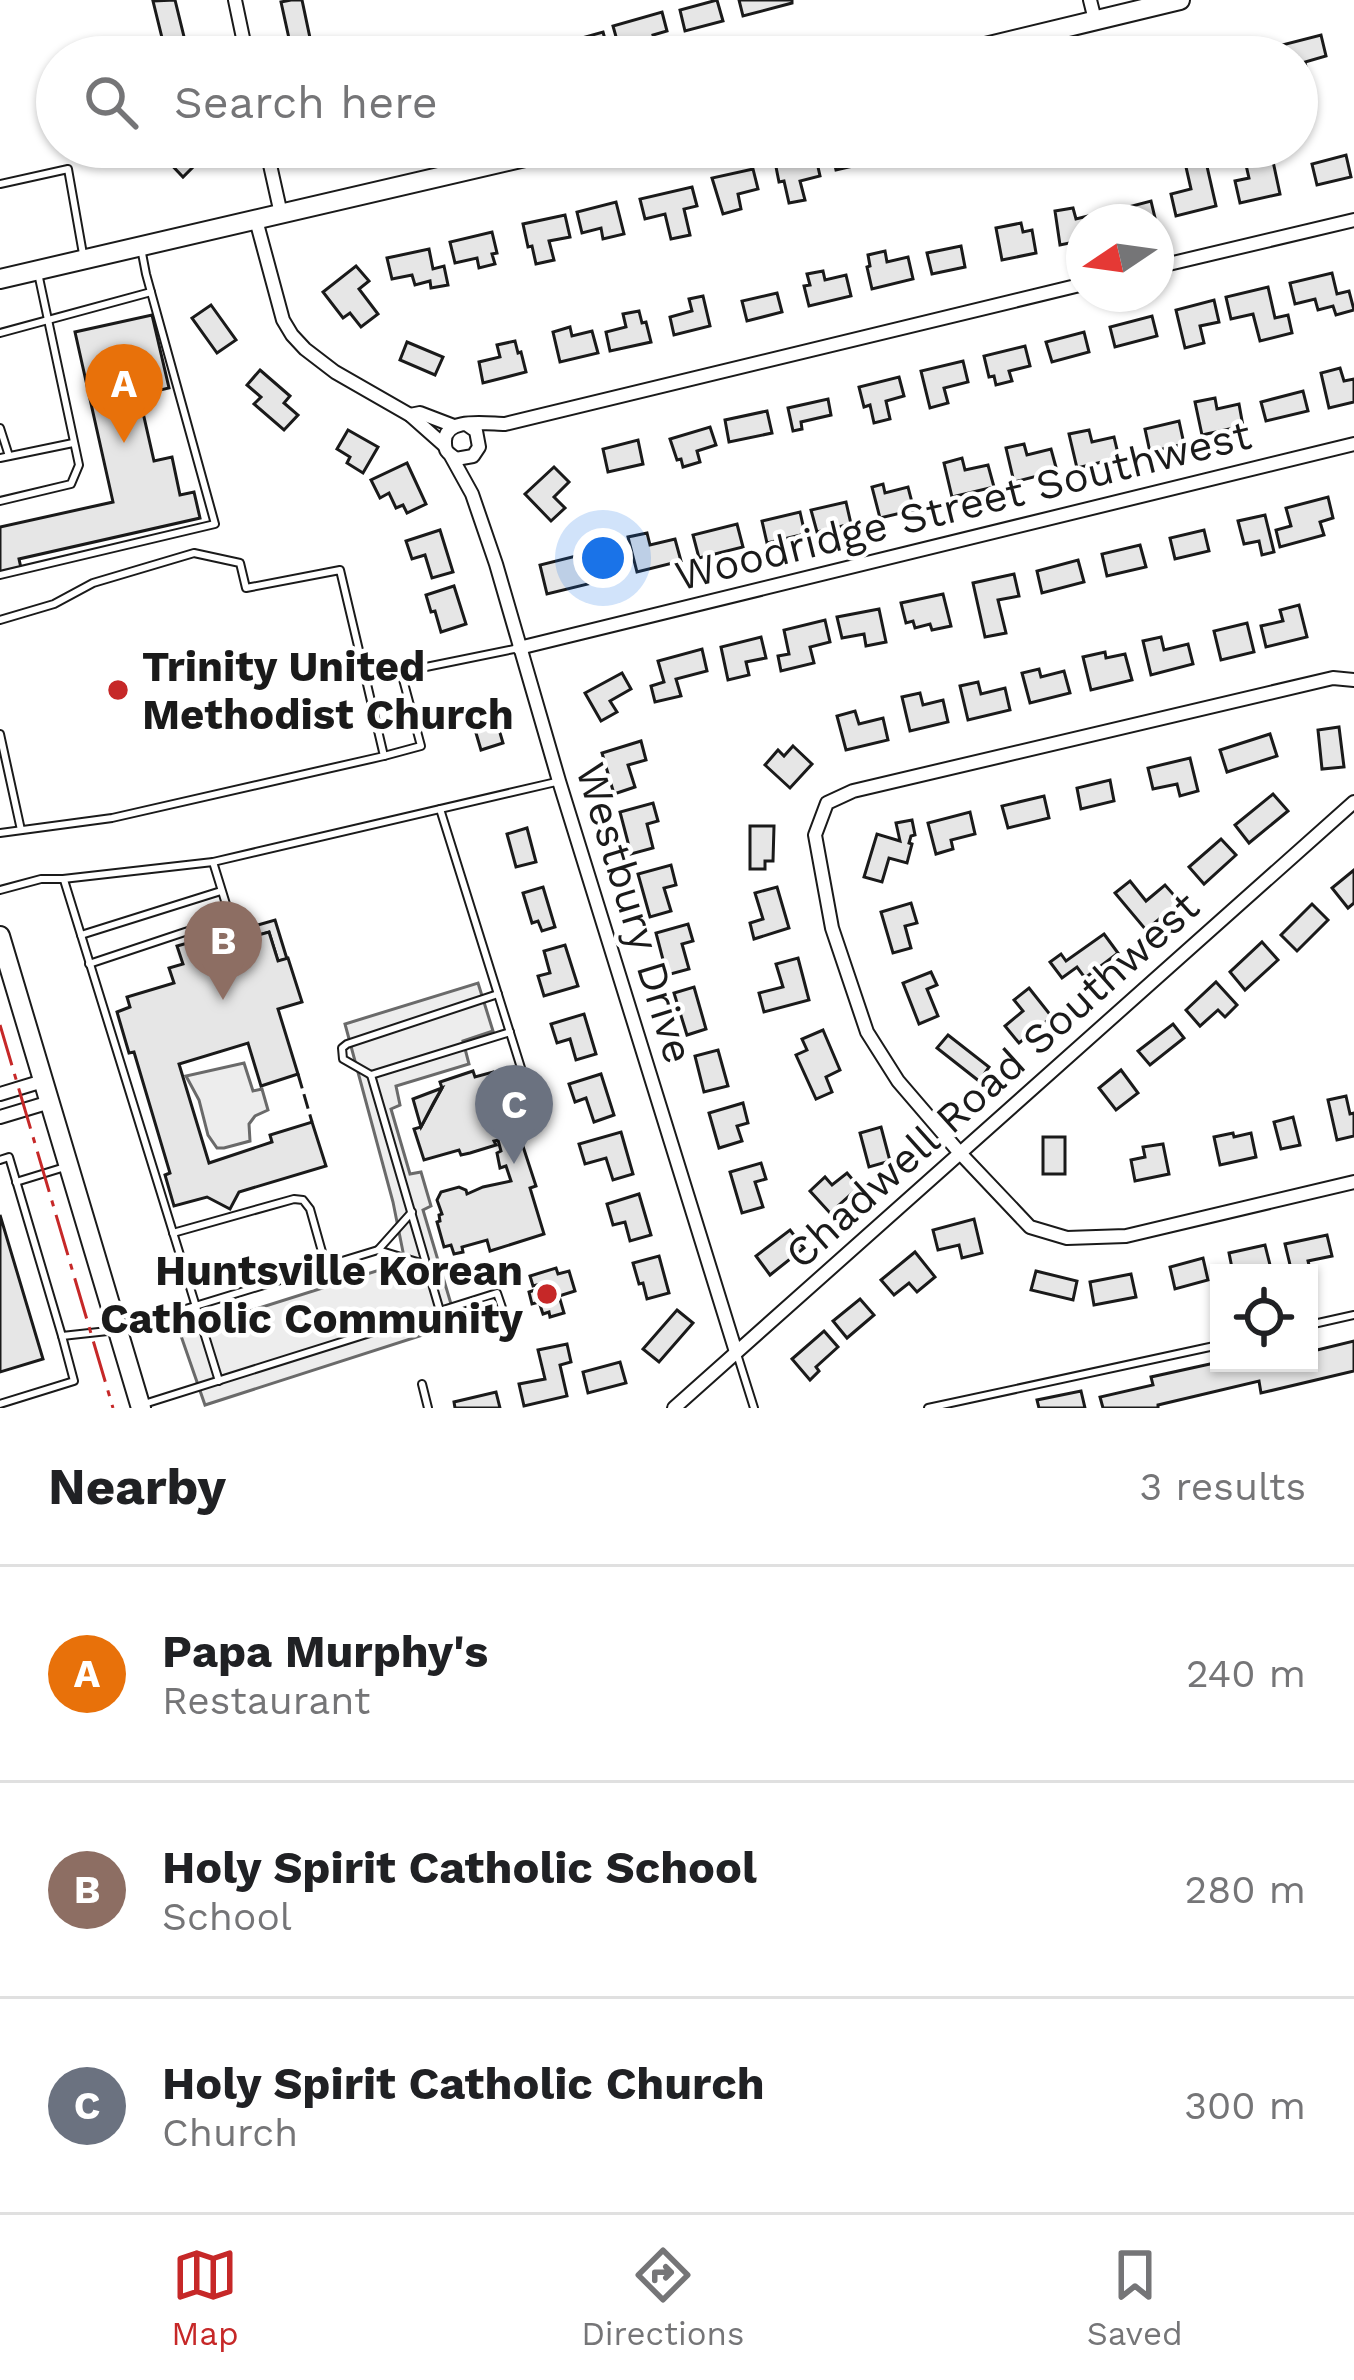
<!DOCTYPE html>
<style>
body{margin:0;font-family:"Work Sans",sans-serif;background:#f6f6f6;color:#202124}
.controls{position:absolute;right:36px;bottom:36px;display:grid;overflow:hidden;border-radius:0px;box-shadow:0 3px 9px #0004}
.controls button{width:108px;height:108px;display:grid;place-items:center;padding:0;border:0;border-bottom:3px solid #e0e0e0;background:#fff;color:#202124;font:60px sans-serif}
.compass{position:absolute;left:1066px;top:204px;width:108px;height:108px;border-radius:50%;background:#fff;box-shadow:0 3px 9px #0004;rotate:257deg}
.you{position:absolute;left:603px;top:558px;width:42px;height:42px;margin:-30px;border:9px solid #fff;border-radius:50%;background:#1a73e8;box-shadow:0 0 0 18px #1a73e833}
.badge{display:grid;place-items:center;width:78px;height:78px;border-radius:50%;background:#c62828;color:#fff;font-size:39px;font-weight:700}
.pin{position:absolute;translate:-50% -99px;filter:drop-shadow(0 3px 6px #0008)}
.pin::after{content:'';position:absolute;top:63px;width:42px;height:36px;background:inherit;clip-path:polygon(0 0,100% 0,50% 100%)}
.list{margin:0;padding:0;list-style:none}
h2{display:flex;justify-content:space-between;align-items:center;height:156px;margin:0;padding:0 48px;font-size:51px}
h2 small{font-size:39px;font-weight:400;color:#757577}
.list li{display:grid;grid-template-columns:78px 1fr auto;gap:36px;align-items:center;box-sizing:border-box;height:216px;padding:0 48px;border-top:3px solid #e0e0e0}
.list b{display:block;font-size:45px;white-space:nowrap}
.list p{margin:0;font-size:39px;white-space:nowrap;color:#757577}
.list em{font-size:39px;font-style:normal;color:#757577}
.icon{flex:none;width:66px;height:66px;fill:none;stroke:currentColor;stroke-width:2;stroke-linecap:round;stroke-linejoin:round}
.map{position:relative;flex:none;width:1354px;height:1408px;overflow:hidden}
.search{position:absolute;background:#fff;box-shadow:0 3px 9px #0004;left:36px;right:36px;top:36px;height:132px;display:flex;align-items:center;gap:30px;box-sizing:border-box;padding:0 42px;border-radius:66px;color:#757577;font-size:45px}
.sheet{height:804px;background:#fff}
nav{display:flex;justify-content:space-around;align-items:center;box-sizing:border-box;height:168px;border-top:3px solid #e0e0e0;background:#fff;font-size:33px;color:#757577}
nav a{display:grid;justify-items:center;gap:6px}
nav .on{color:#c62828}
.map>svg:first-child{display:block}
</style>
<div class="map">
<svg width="1354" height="1408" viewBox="0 0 1354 1408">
<rect width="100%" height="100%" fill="#fff"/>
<g fill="#ededed" stroke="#6a6a6a" stroke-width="3">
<path d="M478,983L493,1031L463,1041L469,1064L396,1086L400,1105L391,1109L410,1174L421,1172L431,1206L423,1210L457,1324L205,1405L180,1333L405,1262L393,1202L345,1024Z"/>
<path d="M244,1063L253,1091L262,1089L268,1110L255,1116L249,1124L250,1141L224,1148H217L208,1135L199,1100L186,1076Z"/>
</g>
<g fill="#e6e6e6" stroke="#1a1a1a" stroke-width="3">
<path d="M175,0L186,45L165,50L153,1Z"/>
<path d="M291,0H302L310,38L290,43L281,2Z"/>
<path d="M717,0L723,21L685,31L680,10Z"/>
<path d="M739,0H792V3L743,16Z"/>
<path d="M662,12L667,31L653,35L655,42L620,51L613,26Z"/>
<path d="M603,32L609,54L596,57H556L553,46Z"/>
<path d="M1321,35L1326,56L1305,62L1307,72L1297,74V57H1285L1282,45Z"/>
<path d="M176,147H213L183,177L165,158Z"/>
<path d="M852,147H867L870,162L836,170L832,152Z"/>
<path d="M1271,152L1280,194L1240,203L1235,181L1249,178L1246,165L1254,163L1252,156Z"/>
<path d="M1346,155L1351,177L1317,185L1312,164Z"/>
<path d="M816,158L820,176L800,181L805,200L789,203L784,181L779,182L776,167Z"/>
<path d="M1206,162L1216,206L1176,216L1171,194L1191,189L1186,167Z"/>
<path d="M753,169L758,189L738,194L741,209L723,214L712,178Z"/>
<path d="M692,187L697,206L684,209L690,235L671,239L665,214L645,219L640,199Z"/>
<path d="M1151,201L1155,218L1142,222H1111L1109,212Z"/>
<path d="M616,202L624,234L603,239L601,228L582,233L577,212Z"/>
<path d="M1073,208L1076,219L1096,214L1098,222H1084V240L1060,245L1055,211Z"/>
<path d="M565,215L570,237L549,241L554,260L536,264L532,246L528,247L523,224Z"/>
<path d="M1021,223L1023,232L1032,230L1036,253L1002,260L996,228Z"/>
<path d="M492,232L497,253L492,254L495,264L479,268L477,258L455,263L450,242Z"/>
<path d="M961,246L965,267L932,274L927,253Z"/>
<path d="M429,249L433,269L444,266L448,285L431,288L430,281L415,285L412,275L392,279L387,258Z"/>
<path d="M885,251L887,262L908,257L913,279L872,289L867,267L870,266L868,255Z"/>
<path d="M356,266L369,281L359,289L378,314L361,327L350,313L343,318L323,292Z"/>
<path d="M823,271L825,280L846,275L851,296L809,306L804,286L810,285L807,274Z"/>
<path d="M1332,273L1337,294L1349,291L1354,310L1336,315L1333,306L1318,310L1315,299L1295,304L1290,283Z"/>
<path d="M1268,287L1275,318L1288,315L1292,333L1260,341L1253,314L1231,319L1226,297Z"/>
<path d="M777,293L782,312L747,321L742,301Z"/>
<path d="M703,296L710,326L674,335L670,317L692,311L689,299Z"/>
<path d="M1214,300L1219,322L1200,326L1204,343L1185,348L1176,310Z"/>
<path d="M211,305L236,340L217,353L192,318Z"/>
<path d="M639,311L642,323L646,322L651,342L610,351L606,332L626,327L623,314Z"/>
<path d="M152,315L169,388L139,395L154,461L172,457L180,495L194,492L200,518L19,559L21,568L0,572V527L113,502L75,332Z"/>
<path d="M1152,316L1157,336L1115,347L1110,327Z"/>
<path d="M570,327L572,336L592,331L598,353L560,362L553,332Z"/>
<path d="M1084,332L1089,352L1052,362L1046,342Z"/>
<path d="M515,341L518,353L521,352L526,372L483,383L479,362L500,357L497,345Z"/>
<path d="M407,342L443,357L435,375L400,360Z"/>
<path d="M1025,346L1030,366L1009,371L1012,381L996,385L994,376L989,377L984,356Z"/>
<path d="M963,361L968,382L944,388L948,403L930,408L921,371Z"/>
<path d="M1340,368L1344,381L1354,379V402L1329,408L1321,373Z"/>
<path d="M260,370L290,396L284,403L298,415L284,430L254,404L261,397L247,385Z"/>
<path d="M899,377L904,396L886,401L890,419L874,423L870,405L864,407L859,387Z"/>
<path d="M1303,391L1308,411L1266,421L1261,402Z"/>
<path d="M1215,398L1217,409L1239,404L1243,426L1202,435L1195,402Z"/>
<path d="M828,399L831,415L801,422L802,429L793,431L788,408Z"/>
<path d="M767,411L772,433L729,442L725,420Z"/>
<path d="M1179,421L1184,444L1150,452L1145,429Z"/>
<path d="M710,427L716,445L697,451L700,462L683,467L681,459L677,460L670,439Z"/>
<path d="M348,430L378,447L363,473L347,463L350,457L337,449Z"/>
<path d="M1089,430L1092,442L1114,437L1119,458L1077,468L1069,434Z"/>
<path d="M638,440L643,464L608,472L603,449Z"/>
<path d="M1024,444L1027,455L1051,449L1057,471L1014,482L1006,448Z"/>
<path d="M962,458L965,470L988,465L994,487L952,497L944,463Z"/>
<path d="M407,463L426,504L407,513L403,505L396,508L389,493L380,498L371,480Z"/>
<path d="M554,467L569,482L554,497L565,508L551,521L525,494Z"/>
<path d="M883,484L885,493L908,487L914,510L880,518L872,487Z"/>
<path d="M1328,497L1333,518L1320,522L1324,535L1280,547L1276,530L1291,526L1286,508Z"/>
<path d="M846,502L851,524L817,532L811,510Z"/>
<path d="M800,512L805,534L767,543L762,521Z"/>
<path d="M1265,515L1274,552L1262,555L1259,541L1244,544L1238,521Z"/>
<path d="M737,524L743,547L699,558L693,535Z"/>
<path d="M440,530L453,572L432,578L425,555L412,559L406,541Z"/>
<path d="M1204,530L1209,551L1175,559L1170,538Z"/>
<path d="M647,533L650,545L675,539L681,561L637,572L628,537Z"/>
<path d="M1140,545L1146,567L1107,576L1102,554Z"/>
<path d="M580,555L588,584L547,594L540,565Z"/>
<path d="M1078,560L1084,582L1042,593L1037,571Z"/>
<path d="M1014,574L1019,596L998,600L1006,633L985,637L973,583Z"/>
<path d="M454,586L466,624L441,632L435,611L431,612L426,595Z"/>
<path d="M943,594L951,626L932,630L930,624L915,628L913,621L906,623L901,603Z"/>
<path d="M1299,605L1307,637L1266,647L1261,626L1283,621L1280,610Z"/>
<path d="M879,609L886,642L866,646L864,634L842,638L837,617Z"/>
<path d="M825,620L830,642L810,647L814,663L781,671L778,656L789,654L784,630Z"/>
<path d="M1247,623L1254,652L1221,660L1214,631Z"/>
<path d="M761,637L766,658L746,662L749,675L728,680L721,647Z"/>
<path d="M1161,637L1164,650L1188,644L1193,664L1151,675L1143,641Z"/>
<path d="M702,649L707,671L676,679L681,696L655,702L651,686L664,682L658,661Z"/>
<path d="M1105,652L1106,658L1125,654L1132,680L1091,690L1083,657Z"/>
<path d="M1039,669L1041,677L1064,671L1070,693L1030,703L1022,673Z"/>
<path d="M622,673L631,689L610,701L617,712L601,721L585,693Z"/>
<path d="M978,682L981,694L1005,688L1010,710L968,720L960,686Z"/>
<path d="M920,693L923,705L943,700L948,722L910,731L902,697Z"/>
<path d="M493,709L503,743L481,750L471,716Z"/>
<path d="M855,711L859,724L883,718L888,740L846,750L837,716Z"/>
<path d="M1339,727L1344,767L1322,769L1318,730Z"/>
<path d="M1270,734L1277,756L1227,772L1220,750Z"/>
<path d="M641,741L646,760L628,765L635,787L614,794L602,753Z"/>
<path d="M793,746L812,764L790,788L765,765L778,750L784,756Z"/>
<path d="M1190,758L1198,791L1180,796L1177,784L1153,789L1148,768Z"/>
<path d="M1110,780L1114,801L1081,809L1077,788Z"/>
<path d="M1273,794L1288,811L1249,843L1235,825Z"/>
<path d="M1044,796L1049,818L1008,828L1002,806Z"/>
<path d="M653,803L658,821L647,824L653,848L631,854L620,812Z"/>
<path d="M970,812L975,834L951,840L953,849L936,854L928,823Z"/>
<path d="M912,820L915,835L911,836L909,843L912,844L907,863L889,858L882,882L864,877L877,834L900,841L896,823Z"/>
<path d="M750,826H774L773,861H765V869H750Z"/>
<path d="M527,828L536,862L516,867L507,834Z"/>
<path d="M1221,839L1236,855L1204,884L1189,867Z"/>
<path d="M671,865L676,885L664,888L671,911L650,917L638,874Z"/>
<path d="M1354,870V903L1348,908L1332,888Z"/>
<path d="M1130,881L1146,901L1165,885L1180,902L1146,930L1115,893Z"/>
<path d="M543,887L555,927L542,931L538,921L532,923L523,893Z"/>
<path d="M777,887L789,928L754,939L750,923L763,919L755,893Z"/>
<path d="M911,903L917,923L905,926L911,948L893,953L881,912Z"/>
<path d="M1312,904L1328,920L1297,951L1281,935Z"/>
<path d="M275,920L287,959L278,961L269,932L237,941L234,932Z"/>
<path d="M688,924L693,941L682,944L689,969L667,975L656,933Z"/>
<path d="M233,930L237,941L269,932L278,961L288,958L302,1002L278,1009L298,1074L261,1086L248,1043L179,1064L209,1163L272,1142L270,1135L312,1122L326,1166L239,1192L230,1209L207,1197L174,1206L165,1175L170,1173L134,1052L129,1053L117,1012L130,1007L127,997L174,983L169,968L183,964L177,946Z"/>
<path d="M1104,934L1118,953L1085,978L1077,967L1062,978L1050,962L1061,954L1066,961Z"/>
<path d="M1262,942L1278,960L1245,990L1230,972Z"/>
<path d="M565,945L578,986L544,996L538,976L550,973L544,951Z"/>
<path d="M798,958L809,1000L764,1012L759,993L783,987L776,964Z"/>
<path d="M931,972L937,985L927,989L938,1016L919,1024L903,983Z"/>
<path d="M1216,982L1237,1005L1225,1017L1218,1010L1200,1026L1186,1010Z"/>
<path d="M694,987L706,1029L687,1035L674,993Z"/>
<path d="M1029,988L1052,1017L1019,1043L1005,1026L1023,1011L1014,1000Z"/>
<path d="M584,1014L596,1054L576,1060L570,1039L557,1043L551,1024Z"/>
<path d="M1173,1024L1184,1038L1150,1065L1138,1051Z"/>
<path d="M823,1030L840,1070L826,1077L832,1092L816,1099L796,1055L807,1050L802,1039Z"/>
<path d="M948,1035L989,1067L979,1081L937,1048Z"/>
<path d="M718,1050L728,1086L704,1092L695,1056Z"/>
<path d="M1121,1070L1138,1093L1116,1110L1099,1088Z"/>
<path d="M473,1071L475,1077L493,1072L509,1122L518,1119L521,1127L517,1128L536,1186L530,1188L544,1234L490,1251L487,1240L462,1247L463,1252L454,1254L451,1245L444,1247L437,1222L440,1221L439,1215L442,1214L437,1200L441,1192L459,1187L466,1190L467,1194L483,1187L511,1181L506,1166L500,1168L497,1153L501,1151L498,1140L494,1141L496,1145L470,1153L461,1155L459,1150L424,1160L414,1129L421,1127L442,1088L440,1082Z"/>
<path d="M601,1074L614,1115L594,1122L586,1098L575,1102L569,1084Z"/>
<path d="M442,1088L434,1102L421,1127L413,1099Z"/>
<path d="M1346,1096L1350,1114L1354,1113V1136L1337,1140L1328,1100Z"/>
<path d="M743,1103L748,1123L737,1126L742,1141L719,1148L709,1113Z"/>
<path d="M1293,1117L1300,1145L1281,1149L1274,1122Z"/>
<path d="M881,1127L890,1161L869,1167L860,1133Z"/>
<path d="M621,1132L633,1174L613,1180L606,1158L585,1164L579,1144Z"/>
<path d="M1233,1133L1234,1137L1251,1133L1256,1157L1220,1165L1214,1137Z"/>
<rect x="1043" y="1137" width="22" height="37"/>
<path d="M1163,1144L1169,1174L1135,1181L1131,1160L1145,1157L1143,1147Z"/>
<path d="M761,1163L766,1179L755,1182L763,1207L742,1213L730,1172Z"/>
<path d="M847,1173L859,1187L830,1213L810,1191L825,1177L832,1185Z"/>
<path d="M639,1194L651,1235L630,1241L625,1222L613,1225L607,1204Z"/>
<path d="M0,1215L43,1359L0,1372Z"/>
<path d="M974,1219L982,1253L962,1258L959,1245L938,1250L933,1230Z"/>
<path d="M790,1230L804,1248L770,1275L756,1256Z"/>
<path d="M1327,1235L1332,1256L1308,1261L1311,1273H1292L1285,1244Z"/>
<path d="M1265,1245L1270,1265L1248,1271L1249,1273H1233L1229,1253Z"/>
<path d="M915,1252L935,1277L917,1292L909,1283L894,1295L881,1280Z"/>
<path d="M659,1256L669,1293L647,1299L643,1283L639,1284L633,1263Z"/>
<path d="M1203,1258L1208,1280L1175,1289L1170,1267Z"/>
<path d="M556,1268L558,1274L569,1271L575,1291L559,1296L564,1313L550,1317L549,1312L543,1314L539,1302L532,1304L529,1292L541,1288L540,1284L533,1286L530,1276Z"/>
<path d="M1036,1271L1077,1281L1073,1300L1031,1290Z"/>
<path d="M1131,1274L1136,1297L1094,1305L1090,1282Z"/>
<path d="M860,1299L874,1315L847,1338L833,1321Z"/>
<path d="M677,1310L693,1323L659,1362L643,1349Z"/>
<path d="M824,1331L838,1347L816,1367L819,1371L810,1380L792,1359Z"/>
<path d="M1354,1341V1371L1261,1393L1259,1381L1158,1405V1408H1103L1100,1397L1153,1385L1151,1377L1219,1362L1255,1365L1309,1363V1352Z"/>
<path d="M567,1344L571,1362L560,1365L567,1396L524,1406L519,1384L545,1379L538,1350Z"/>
<path d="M620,1362L626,1383L588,1393L583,1372Z"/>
<path d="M1081,1391L1085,1408H1039L1037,1400Z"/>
<path d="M496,1392L500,1408H455L454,1402Z"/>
</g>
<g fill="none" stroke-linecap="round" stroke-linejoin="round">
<defs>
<g id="lane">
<path d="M0,184L68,169L83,254"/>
<path d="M0,333L151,292"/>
<path d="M0,428L9,456"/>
<path d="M0,458L73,443"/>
<path d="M0,501L71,484L79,465L38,273"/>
<path d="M0,575L215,524L146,274L141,248"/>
<path d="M0,620L54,604L93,583L194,553L240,563L246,588L340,570L384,756L112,818L0,833"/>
<path d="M367,679L519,648"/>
<path d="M0,734L21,830"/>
<path d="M384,756L421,746L401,672"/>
<path d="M440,809L532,1103"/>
<path d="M64,880L219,1381"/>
<path d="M0,890L41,879H63L213,862L556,782"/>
<path d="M81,935L221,891"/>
<path d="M89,964L230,917L213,862"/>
<path d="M371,1075L343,1059L342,1048L347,1044L498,994"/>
<path d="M0,1160L9,1157L62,1336L117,1330L378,1250L424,1264"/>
<path d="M16,1182L65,1167"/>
<path d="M173,1233L294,1199L303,1200L310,1209L326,1266"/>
<path d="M378,1250L412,1212"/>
<path d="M440,1311L371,1075L510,1032"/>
<path d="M1309,1325L1354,1315"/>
<path d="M737,1354L754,1408"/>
<path d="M422,1384L428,1408"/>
<path d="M0,1404L74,1381L62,1336"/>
<path d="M141,1405L497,1293L509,1328"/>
<path d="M928,1408L1219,1345"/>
</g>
<g id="street">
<path d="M235,0L247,57"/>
<path d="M1090,0L1095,20"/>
<path d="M266,147L281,214"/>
<path d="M256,220L283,320L292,335L305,349L335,372L410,415L445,446"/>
<path d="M1156,267L1354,220"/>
<path d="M410,415L420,413L454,426"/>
<path d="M466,424L476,431L479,447L473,456L456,459C449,453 445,453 445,443C443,416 488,424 505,424L1084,284"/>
<path d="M451,456L472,494L496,564L559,781L736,1352"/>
<path d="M519,648L1354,444"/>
<path d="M1354,680L1333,678L853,791L827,803L815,835L832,928L867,1032L898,1081L959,1152L1030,1227L1067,1238L1126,1236L1354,1182"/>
<path d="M0,1094L43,1081"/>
<path d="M0,1117L50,1102"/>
<path d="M674,1408L1354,802"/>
</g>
<g id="secondary">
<path d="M944,57L1180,0"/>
<path d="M0,279L568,147"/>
<path d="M0,936L141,1408"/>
</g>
</defs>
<use href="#lane" stroke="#1a1a1a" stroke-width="10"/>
<use href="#street" stroke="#1a1a1a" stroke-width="16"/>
<use href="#secondary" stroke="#1a1a1a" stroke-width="22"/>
<use href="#lane" stroke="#fff" stroke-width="6"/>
<use href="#street" stroke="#fff" stroke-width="12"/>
<use href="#secondary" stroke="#fff" stroke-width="18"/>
<path stroke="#1a1a1a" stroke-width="3" stroke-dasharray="15 6" stroke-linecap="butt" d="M298,1074L312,1122"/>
<path stroke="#c62828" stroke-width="3" stroke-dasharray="42 9 6 9" stroke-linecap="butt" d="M0,1025L113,1408"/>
</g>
<g fill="#c62828" stroke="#fff" stroke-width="4.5">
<circle cx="118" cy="690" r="12"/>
<circle cx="547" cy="1294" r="12"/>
</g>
<g text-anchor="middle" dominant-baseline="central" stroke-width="9" stroke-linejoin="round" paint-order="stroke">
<g font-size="42" fill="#1a1a1a" stroke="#fff">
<text transform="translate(963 505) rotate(-14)">Woodridge Street Southwest</text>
<text transform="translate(635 913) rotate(73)">Westbury Drive</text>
<text transform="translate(992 1080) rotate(-42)">Chadwell Road Southwest</text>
</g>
<g font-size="42" font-weight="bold" fill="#1a1a1a" stroke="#fff" text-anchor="start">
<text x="142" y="666">Trinity United<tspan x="142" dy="48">Methodist Church</tspan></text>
<text x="523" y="1270" text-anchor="end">Huntsville Korean<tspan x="523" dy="48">Catholic Community</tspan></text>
</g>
</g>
</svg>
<div class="controls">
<button><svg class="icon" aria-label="locate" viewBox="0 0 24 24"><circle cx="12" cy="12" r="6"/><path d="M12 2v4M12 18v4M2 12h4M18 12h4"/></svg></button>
</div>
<svg class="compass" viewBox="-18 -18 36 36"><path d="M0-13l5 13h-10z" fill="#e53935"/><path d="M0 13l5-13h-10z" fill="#757577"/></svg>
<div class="you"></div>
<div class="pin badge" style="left:124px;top:443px;background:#e8710a">A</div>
<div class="pin badge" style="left:223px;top:1000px;background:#8d6e63">B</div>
<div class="pin badge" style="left:514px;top:1164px;background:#6b7280">C</div>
<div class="search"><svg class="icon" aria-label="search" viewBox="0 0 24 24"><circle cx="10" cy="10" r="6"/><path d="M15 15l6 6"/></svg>Search here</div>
</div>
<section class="sheet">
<h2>Nearby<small>3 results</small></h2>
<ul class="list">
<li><span class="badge" style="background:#e8710a">A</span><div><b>Papa Murphy's</b><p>Restaurant</p></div><em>240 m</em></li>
<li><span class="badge" style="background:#8d6e63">B</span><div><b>Holy Spirit Catholic School</b><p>School</p></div><em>280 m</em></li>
<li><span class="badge" style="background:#6b7280">C</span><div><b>Holy Spirit Catholic Church</b><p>Church</p></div><em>300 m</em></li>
</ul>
</section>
<nav>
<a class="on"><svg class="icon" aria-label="map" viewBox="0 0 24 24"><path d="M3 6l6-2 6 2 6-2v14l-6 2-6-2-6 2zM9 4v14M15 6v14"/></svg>Map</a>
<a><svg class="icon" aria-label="directions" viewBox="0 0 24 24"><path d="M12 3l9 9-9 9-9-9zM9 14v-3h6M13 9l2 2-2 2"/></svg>Directions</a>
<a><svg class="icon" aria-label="saved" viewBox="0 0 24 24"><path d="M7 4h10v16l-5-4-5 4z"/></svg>Saved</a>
</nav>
